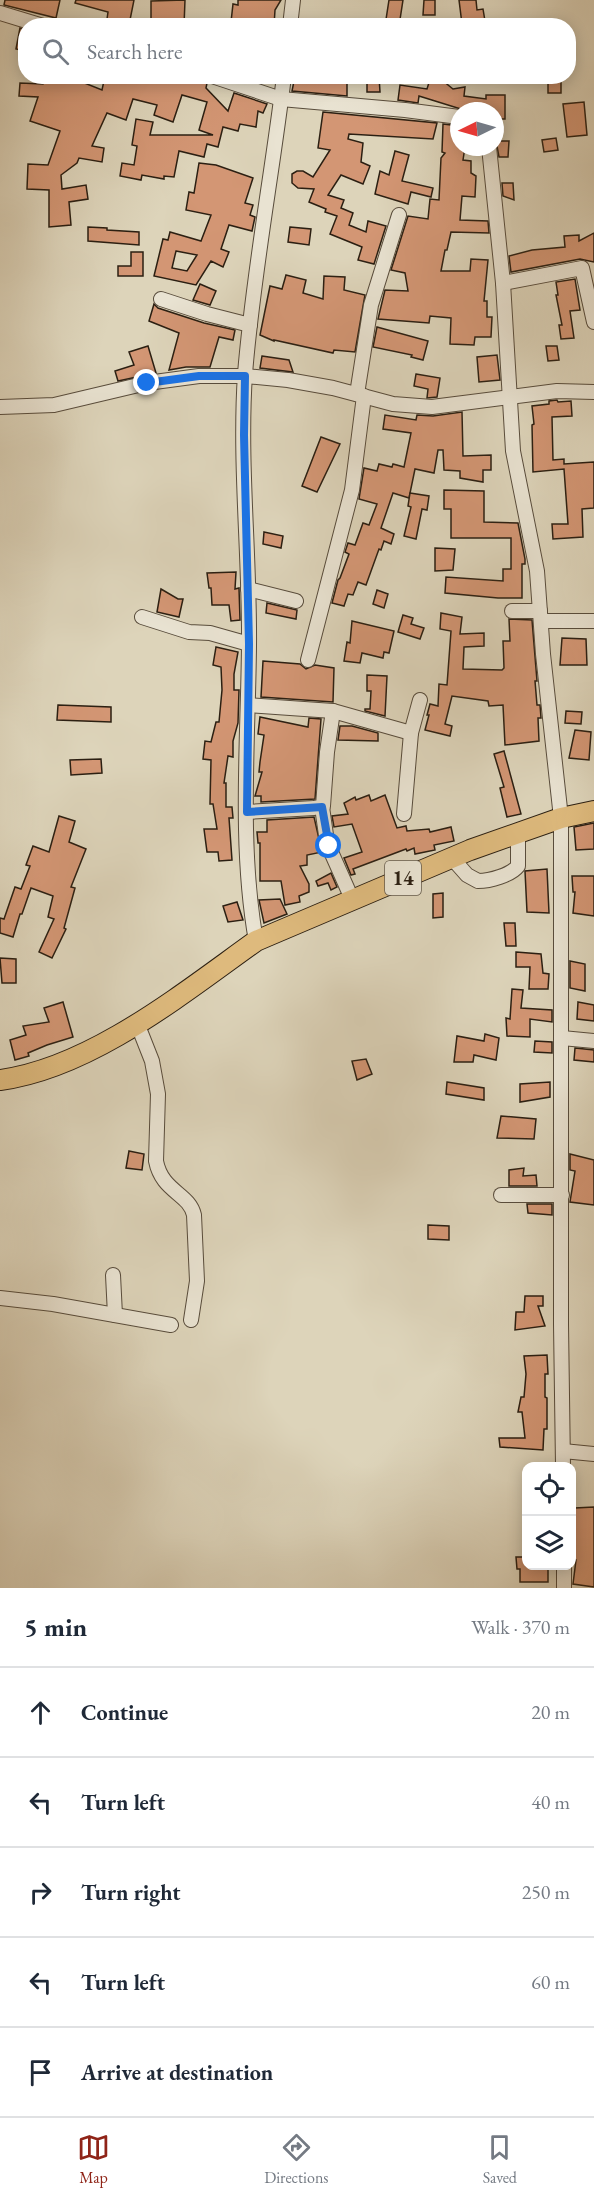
<!DOCTYPE html>
<meta charset="utf-8">
<style>
body{margin:0;font-family:"EB Garamond",serif;background:#f6f6f7;color:#1f2937}
.controls{position:absolute;right:18px;bottom:18px;display:grid;overflow:hidden;border-radius:12px;box-shadow:0 3px 15px #0003}
.controls button{width:54px;height:54px;display:grid;place-items:center;padding:0;border:0;border-bottom:2px solid #e0e1e3;background:#fff;color:#1f2937;font:30px sans-serif}
.compass{position:absolute;left:450px;top:102px;width:54px;height:54px;border-radius:50%;background:#fff;box-shadow:0 3px 15px #0003;rotate:265deg}
.stop{position:absolute;width:18px;height:18px;margin:-14px;border:4px solid #1a73e8;border-radius:50%;background:#fff}
.stop.end{background:#1a73e8;border-color:#fff;box-shadow:0 2px 6px #0008}
.list{margin:0;padding:0;list-style:none}
h2{display:flex;justify-content:space-between;align-items:center;height:78px;margin:0;padding:0 24px;font-size:26px}
h2 small{font-size:20px;font-weight:400;color:#747a83}
.list li{display:grid;grid-template-columns:39px 1fr auto;gap:18px;align-items:center;box-sizing:border-box;height:90px;padding:0 24px;border-top:2px solid #e0e1e3}
.list b{display:block;font-size:22px;white-space:nowrap}
.list em{font-size:20px;font-style:normal;color:#747a83}
.icon{flex:none;width:33px;height:33px;fill:none;stroke:currentColor;stroke-width:2;stroke-linecap:round;stroke-linejoin:round}
.map{position:relative;flex:none;width:594px;height:1588px;overflow:hidden}
.search{position:absolute;background:#fff;box-shadow:0 3px 15px #0003;left:18px;right:18px;top:18px;height:66px;display:flex;align-items:center;gap:15px;box-sizing:border-box;padding:0 21px;border-radius:24px;color:#747a83;font-size:22px}
.sheet{height:528px;background:#fff}
nav{display:flex;justify-content:space-around;align-items:center;box-sizing:border-box;height:84px;border-top:2px solid #e0e1e3;background:#fff;font-size:16px;color:#747a83}
nav a{display:grid;justify-items:center;gap:3px}
nav .on{color:#8f2418}
.map>svg:first-child{display:block}
</style>
<div class="map">
<svg width="594" height="1588" viewBox="0 0 594 1588">
<rect width="100%" height="100%" fill="#ddd4ba"/>
<filter id="stains"><feTurbulence type="fractalNoise" baseFrequency=".00333" numOctaves="4"/><feColorMatrix values="0 0 0 0 .2 0 0 0 0 .09 0 0 0 0 .02 0 0 0 .5 -.17"/></filter>
<radialGradient id="worn" r=".72"><stop offset=".6" stop-color="#630" stop-opacity="0"/><stop offset="1" stop-color="#630" stop-opacity=".3"/></radialGradient>
<g fill="#d39674" stroke="#2b1f12" stroke-width="1.5" fill-rule="evenodd">
<path d="M5,0H60L56,18L4,5Z"/>
<path d="M76,0H134L130,20H128L127,26H106L108,12L75,3Z"/>
<path d="M185,0L184,26L151,25V1Z"/>
<path d="M238,0H281L275,10L274,26L231,22L233,4L238,5Z"/>
<path d="M389,0H403L399,26H385Z"/>
<path d="M424,0H435V15H423Z"/>
<path d="M459,0H476L477,10L483,9L485,21L462,24Z"/>
<path d="M20,28L26,30V51L16,49Z"/>
<path d="M45,76H67L102,90L105,76H190L205,81L207,83L206,88L228,111L234,93L267,104L263,113L258,111L256,127L240,124L238,131L223,127L218,147L207,144L204,157L179,151L174,177L164,176V179L142,175L141,180L120,176L122,163L134,165L137,146L132,145L136,119L153,122L150,135H213L199,130L207,102L182,95L173,122L154,115L157,105L133,99L126,120L107,113L92,146L104,148L102,162L79,158L77,163L61,175L62,189L86,185L88,199L69,202L71,225L49,227V190L27,189L28,164L48,165L60,131L30,121L38,97L19,96L20,83L43,84Z"/>
<path d="M295,76H347V96L292,91Z"/>
<path d="M367,76H379L380,92H367Z"/>
<path d="M431,76H437L453,89L465,87L464,96L486,99V95H505V119H495V111L464,110L419,96L418,103L398,100L400,85L427,89Z"/>
<rect x="548" y="78" width="13" height="15"/>
<path d="M584,102L587,135L567,137L563,104Z"/>
<path d="M323,112L437,123L433,139L349,134L348,139L363,143L361,162L370,166L363,184L341,175L328,195L344,200L341,208L353,213L349,225L366,232L368,221L386,226L374,264L358,260L362,247L330,234L337,216L325,212L326,209L309,202L314,189L298,188L292,183V174L297,171H303L313,177L330,150L318,148Z"/>
<path d="M443,124L459,126V147H465L463,160L471,161V173L476,176L475,197L462,196L460,220L488,221L489,233L451,232L447,250H445L441,271H470L471,259L488,260L484,301H487V317H492L491,337H475L474,345L450,344L451,318L430,316L429,323L378,319L385,290L408,291L405,273L391,270L408,216L428,219L430,199L439,200L441,158L445,153L442,152Z"/>
<path d="M556,138L558,150L544,152L542,140Z"/>
<path d="M496,141H509L508,157H499Z"/>
<path d="M395,151L409,155L402,181L433,188L431,197L411,192L408,204L375,194L380,171L389,175Z"/>
<path d="M199,163L216,165L253,178L245,203L253,205L250,215L255,217L252,231L229,225L221,249L229,252L223,267L211,261L196,285L154,276L163,239L168,240L170,232L201,241L211,215L186,210L189,192L194,193ZM176,251L197,255L187,271L172,268Z"/>
<path d="M502,183H513L514,200L503,196Z"/>
<path d="M88,227L107,228V230L139,232V245L88,241Z"/>
<path d="M290,227L311,229L309,245L288,242Z"/>
<path d="M594,233V262L580,259L511,272L509,256L532,250L565,247L564,236L579,235V241Z"/>
<path d="M131,252H143V276H118V266H131Z"/>
<path d="M286,275L306,280L303,293L323,299L324,276L345,277L344,290L365,295L355,352L334,350L333,353L274,340V341L260,335L270,286L282,289Z"/>
<path d="M575,279L580,310L570,311L574,338L561,339L559,325H562L556,295H558L556,282Z"/>
<path d="M200,284L216,291L210,305L193,300Z"/>
<path d="M154,304L158,308L204,323L235,330L233,340L219,337L210,367H186L169,370L179,333L149,321Z"/>
<path d="M377,327L428,341L423,360L411,357L412,355L373,347Z"/>
<path d="M148,346L156,373L118,381L115,371L134,365L129,352Z"/>
<path d="M546,346H557L559,360L548,361Z"/>
<path d="M497,355L500,380L479,382L477,357Z"/>
<path d="M262,356L289,360L293,372L260,368Z"/>
<path d="M416,374L440,378L437,397L427,398L428,389L414,386Z"/>
<path d="M557,400L558,402L571,401L572,416L552,417L553,460L564,459V464L594,462V508L582,509L583,537L553,539L552,524H568L564,469L533,472L532,425L534,424L532,406L549,404V401Z"/>
<path d="M462,412L463,456L491,455V470H483V482L460,478V471L444,470L443,450H438L434,473L415,469L409,498L393,493L381,528L394,534L391,544L384,541L381,550L379,549L366,585L358,582L353,595L348,594L344,606L332,603L338,580L340,578L349,554L345,552L348,543L355,545L363,523L369,525L377,504L359,499L364,468L377,471L379,464L392,467L393,464L404,467L411,433L383,429L385,415L416,420L417,415L433,416Z"/>
<path d="M321,437L340,444L317,492L302,486Z"/>
<path d="M444,490L484,491V522L518,523L525,559V564H522V598H498L445,593L446,577L503,581V569H511V538H451V509H444Z"/>
<path d="M410,493L429,496L427,510L422,509L416,539L404,536L411,507L408,506Z"/>
<path d="M264,532L283,536L281,548L263,544Z"/>
<path d="M435,548L455,549L453,570L435,571Z"/>
<path d="M236,572L235,589L239,588L240,620L231,621L229,605H212L211,588H209L207,573Z"/>
<path d="M161,589L178,599H183L179,617L157,612Z"/>
<path d="M377,590L388,594L384,608L373,604Z"/>
<path d="M267,603L297,610L296,619L266,613Z"/>
<path d="M441,613L462,617L460,634L484,633V646L464,647L463,669L502,670L504,668L503,641H510L509,619L532,620L537,681H535L537,705H540L541,718H538L539,741L505,745L503,705L489,706L488,701L452,696L445,724L452,726L450,736L425,730L429,715H427L430,704L438,706L439,684L447,685L451,631L440,629Z"/>
<path d="M403,615L413,618L411,624L424,628L420,639L398,632Z"/>
<path d="M352,621L394,631L389,653L384,652L383,658L362,653L360,663L344,661L347,642L350,643Z"/>
<path d="M562,638L586,639L587,665H560Z"/>
<path d="M216,647L238,652L234,674V690H239L238,723L233,741V757L228,756L224,783H226V807H232L233,818H229L232,860L219,861L218,852H207L204,829H217L213,804H210L211,760L203,759L205,741L211,742L216,722H219L222,690L221,667L213,665Z"/>
<path d="M263,661L300,664L306,669L315,665L334,668L333,702L261,697Z"/>
<path d="M367,675L387,676L385,716L365,711V709H370L371,691H367Z"/>
<path d="M58,705L111,707V722L57,720Z"/>
<path d="M566,711L582,712L581,724L565,723Z"/>
<path d="M260,717L308,727L309,718L321,719L315,799L261,802V796H255L262,772H259L260,762L264,735L258,734Z"/>
<path d="M340,726H352L378,733V741L338,740Z"/>
<path d="M575,730L591,732L589,760L569,758Z"/>
<path d="M504,751L521,814L507,817L500,788L504,787L494,754Z"/>
<path d="M101,759L102,773L71,775L70,760Z"/>
<path d="M369,795L371,801L385,795L397,828L406,826L407,831L429,829L430,832L451,827L454,841L434,845L435,850L415,854L414,848L407,851L406,849L353,869L355,874L351,875L344,858L362,852L352,824L334,827L332,816L348,814L344,803L355,797L356,800Z"/>
<path d="M59,816L75,821L69,842L86,849L71,887L75,888L64,928L66,929L52,958L39,952L54,919L48,917L53,896L31,888L22,914H20L13,937L0,933V918L4,919L15,887L21,889L30,866L26,865L33,846L49,852Z"/>
<path d="M314,817L322,852L307,855V865L300,866L309,884V892L299,896L300,902L285,905L281,881H260V843H258L257,832H267V820Z"/>
<path d="M594,823V849L576,850L574,827Z"/>
<path d="M547,869L549,913L527,912L525,871Z"/>
<path d="M331,873L337,887L331,890L328,883L318,886L316,881Z"/>
<path d="M572,876H594V916L573,913L575,892H573Z"/>
<path d="M443,893V917L433,918V894Z"/>
<path d="M280,899L287,914L264,923L259,900Z"/>
<path d="M237,902L243,920L228,922L223,906Z"/>
<path d="M504,923H515L516,946H506Z"/>
<path d="M516,952L541,954L543,973L549,974L548,989H529L530,967H516Z"/>
<path d="M0,958L16,959V983H2Z"/>
<path d="M570,961L585,964V991L570,988Z"/>
<path d="M512,989L523,990L521,1008L552,1010V1022L530,1019V1037L507,1036L506,1018L510,1019Z"/>
<path d="M63,1002L73,1037L47,1045L28,1053L29,1056L15,1060L10,1040L26,1035L23,1026L49,1022L44,1008Z"/>
<path d="M578,1002L594,1005V1021L577,1019Z"/>
<path d="M485,1034L499,1038L496,1060L474,1055L473,1062H454L457,1036L484,1041Z"/>
<path d="M535,1041L552,1042V1053L534,1052Z"/>
<path d="M575,1048L594,1050V1062L574,1060Z"/>
<path d="M366,1059L372,1074L357,1080L352,1061Z"/>
<path d="M447,1082L484,1088V1100L446,1094Z"/>
<path d="M550,1082V1097L520,1102V1084Z"/>
<path d="M501,1116L536,1119L534,1139L497,1138Z"/>
<path d="M129,1151L144,1154L142,1170L126,1168Z"/>
<path d="M570,1154L594,1160V1205L570,1202L575,1171L570,1170Z"/>
<path d="M524,1168L523,1176L536,1175L537,1186H509V1170Z"/>
<path d="M527,1204H552V1215L528,1213Z"/>
<path d="M428,1225L449,1226V1240L428,1239Z"/>
<path d="M525,1296H543V1306H538L545,1326L515,1330L516,1312H524Z"/>
<path d="M547,1355L548,1374H545V1397L547,1398V1429H544L543,1450L500,1447L499,1438H525L522,1412H518L521,1397H524L526,1374L524,1356Z"/>
<path d="M594,1507V1587L573,1584L576,1560H572V1544H575V1508Z"/>
<path d="M516,1557H526V1566H548V1582H520V1569H517Z"/>
</g>
<g fill="none" stroke-linecap="round" stroke-linejoin="round">
<defs>
<g id="minor">
<path d="M0,13L43,26"/>
<path d="M290,26L293,0"/>
<path d="M212,76L281,99L405,110L459,117"/>
<path d="M489,147L503,283L513,451L537,571L543,654L561,818V1324L563,1466"/>
<path d="M503,283L582,268L594,322"/>
<path d="M161,299L207,314L250,325"/>
<path d="M357,394L371,305L399,215"/>
<path d="M0,407L54,405L147,383L199,376H245L288,380L333,388L393,404L432,407L557,391L594,392"/>
<path d="M248,589L296,601"/>
<path d="M512,611H540"/>
<path d="M142,617L189,632L210,633L249,644"/>
<path d="M541,621H594"/>
<path d="M308,660L352,490L364,396"/>
<path d="M248,705L333,711L411,733"/>
<path d="M322,807L326,835L332,854L352,899"/>
<path d="M247,812L314,808L323,806L327,752L333,711"/>
<path d="M404,814L411,733L420,700"/>
<path d="M452,858L467,875L478,881C490,881 511,875 518,866V834"/>
<path d="M256,941C239,845 248,744 249,646C250,556 239,464 245,374C253,274 272,176 284,76"/>
<path d="M137,1023L152,1061L158,1094L156,1161C162,1192 189,1193 194,1215L197,1281L191,1320"/>
<path d="M562,1038L594,1041"/>
<path d="M501,1195H562"/>
<path d="M113,1275L115,1315"/>
<path d="M0,1298L53,1304L171,1325"/>
<path d="M563,1451L594,1454"/>
<path d="M564,1588V1566"/>
</g>
<path id="highway" d="M0,1080C91,1068 183,993 256,941L270,935L470,850L561,818L594,811"/>
</defs>
<use href="#minor" stroke="#584c3c" stroke-width="16"/>
<use href="#highway" stroke="#2b1f12" stroke-width="22"/>
<use href="#minor" stroke="#e9e3d2" stroke-width="14"/>
<use href="#highway" stroke="#deba7d" stroke-width="20"/>
</g>
<g fill="none" stroke-linecap="round" stroke-linejoin="round">
<path stroke="#1a73e8" stroke-width="8" d="M147,383L199,376H245L244,435L249,644L247,812L322,807L329,846"/>
</g>
<g text-anchor="middle" dominant-baseline="central" stroke-width="4.5" stroke-linejoin="round" paint-order="stroke">
<rect fill="#e9e3d2" stroke="#645a4c" stroke-width="1.5" x="385" y="861" width="36" height="34" rx="4.5"/>
<g font-size="20" font-weight="bold" fill="#2b1f12">
<text x="403" y="878">14</text>
</g>
</g>
<rect width="100%" height="100%" filter="url(#stains)"/>
<rect width="100%" height="100%" fill="url(#worn)"/>
</svg>
<div class="controls">
<button><svg class="icon" aria-label="locate" viewBox="0 0 24 24"><circle cx="12" cy="12" r="6"/><path d="M12 2v4M12 18v4M2 12h4M18 12h4"/></svg></button>
<button><svg class="icon" aria-label="layers" viewBox="0 0 24 24"><path d="M12 4l9 5-9 5-9-5zM3 14l9 5 9-5"/></svg></button>
</div>
<svg class="compass" viewBox="-18 -18 36 36"><path d="M0-13l5 13h-10z" fill="#e53935"/><path d="M0 13l5-13h-10z" fill="#747a83"/></svg>
<div class="stop" style="left:329px;top:846px"></div>
<div class="stop end" style="left:147px;top:383px"></div>
<div class="search"><svg class="icon" aria-label="search" viewBox="0 0 24 24"><circle cx="10" cy="10" r="6"/><path d="M15 15l6 6"/></svg>Search here</div>
</div>
<section class="sheet">
<h2>5 min<small>Walk · 370 m</small></h2>
<ul class="list">
<li><svg class="icon" aria-label="ahead" viewBox="0 0 24 24"><path d="M12 20V5M6 11l6-6 6 6"/></svg><div><b>Continue</b></div><em>20 m</em></li>
<li><svg class="icon" aria-label="left" viewBox="0 0 24 24"><path d="M17 20v-9H6M10 6l-5 5 5 5"/></svg><div><b>Turn left</b></div><em>40 m</em></li>
<li><svg class="icon" aria-label="right" viewBox="0 0 24 24"><path d="M7 20v-9h11M14 6l5 5-5 5"/></svg><div><b>Turn right</b></div><em>250 m</em></li>
<li><svg class="icon" aria-label="left" viewBox="0 0 24 24"><path d="M17 20v-9H6M10 6l-5 5 5 5"/></svg><div><b>Turn left</b></div><em>60 m</em></li>
<li><svg class="icon" aria-label="arrive" viewBox="0 0 24 24"><path d="M6 21V4h12l-3 4 3 4H6"/></svg><div><b>Arrive at destination</b></div></li>
</ul>
</section>
<nav>
<a class="on"><svg class="icon" aria-label="map" viewBox="0 0 24 24"><path d="M3 6l6-2 6 2 6-2v14l-6 2-6-2-6 2zM9 4v14M15 6v14"/></svg>Map</a>
<a><svg class="icon" aria-label="directions" viewBox="0 0 24 24"><path d="M12 3l9 9-9 9-9-9zM9 14v-3h6M13 9l2 2-2 2"/></svg>Directions</a>
<a><svg class="icon" aria-label="saved" viewBox="0 0 24 24"><path d="M7 4h10v16l-5-4-5 4z"/></svg>Saved</a>
</nav>
